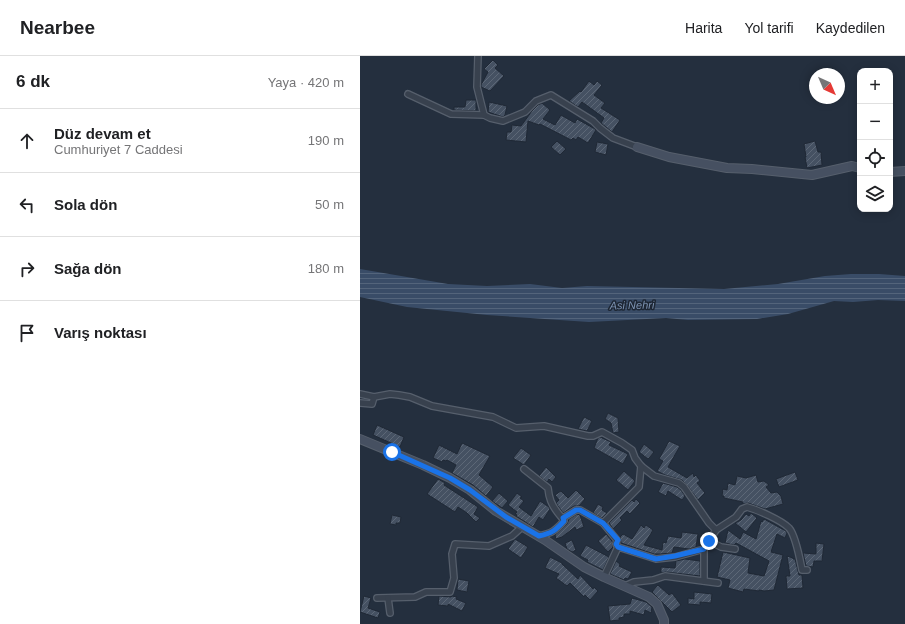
<!DOCTYPE html>
<html lang="tr">
<meta charset="utf-8">
<style>
body{margin:0;font-family:Arial,sans-serif;background:#f6f6f6;color:#202124}
.controls{position:absolute;right:12px;top:12px;display:grid;overflow:hidden;border-radius:8px;box-shadow:0 2px 10px #0003}
.controls button{width:36px;height:36px;display:grid;place-items:center;padding:0;border:0;border-bottom:1px solid #e0e0e0;background:#fff;color:#202124;font:20px sans-serif}
.compass{position:absolute;left:449px;top:12px;width:36px;height:36px;border-radius:50%;background:#fff;box-shadow:0 2px 10px #0003;rotate:136deg}
.stop{position:absolute;width:12px;height:12px;margin:-9px;border:3px solid #1a73e8;border-radius:50%;background:#fff}
.stop.end{background:#1a73e8;border-color:#fff;box-shadow:0 1px 4px #0008}
.list{margin:0;padding:0;list-style:none}
h2{display:flex;justify-content:space-between;align-items:center;height:52px;margin:0;padding:0 16px;font-size:17px}
h2 small{font-size:13px;font-weight:400;color:#757577}
.list li{display:grid;grid-template-columns:26px 1fr auto;gap:12px;align-items:center;box-sizing:border-box;height:64px;padding:0 16px;border-top:1px solid #e0e0e0}
.list b{display:block;font-size:15px;white-space:nowrap}
.list p{margin:0;font-size:13px;white-space:nowrap;color:#757577}
.list em{font-size:13px;font-style:normal;color:#757577}
.icon{flex:none;width:22px;height:22px;fill:none;stroke:currentColor;stroke-width:2;stroke-linecap:round;stroke-linejoin:round}
.map{position:relative;flex:none;width:545px;height:568px;overflow:hidden}
header{display:flex;align-items:center;gap:24px;box-sizing:border-box;height:56px;padding:0 20px;background:#fff;border-bottom:1px solid #e0e0e0}
header strong{font-size:19px}
nav{display:flex;gap:22px;margin-inline-start:auto;font-size:14px}
main{display:flex}
aside{flex:1;background:#fff}
.map>svg:first-child{display:block}
</style>
<header>
<strong>Nearbee</strong>
<nav><a>Harita</a><a>Yol tarifi</a><a>Kaydedilen</a></nav>
</header>
<main>
<aside>
<h2>6 dk<small>Yaya · 420 m</small></h2>
<ul class="list">
<li><svg class="icon" aria-label="ahead" viewBox="0 0 24 24"><path d="M12 20V5M6 11l6-6 6 6"/></svg><div><b>Düz devam et</b><p>Cumhuriyet 7 Caddesi</p></div><em>190 m</em></li>
<li><svg class="icon" aria-label="left" viewBox="0 0 24 24"><path d="M17 20v-9H6M10 6l-5 5 5 5"/></svg><div><b>Sola dön</b></div><em>50 m</em></li>
<li><svg class="icon" aria-label="right" viewBox="0 0 24 24"><path d="M7 20v-9h11M14 6l5 5-5 5"/></svg><div><b>Sağa dön</b></div><em>180 m</em></li>
<li><svg class="icon" aria-label="arrive" viewBox="0 0 24 24"><path d="M6 21V4h12l-3 4 3 4H6"/></svg><div><b>Varış noktası</b></div></li>
</ul>
</aside>
<div class="map">
<svg width="545" height="568" viewBox="0 0 545 568">
<defs>
<pattern id="water-rules" width="6" height="5" patternUnits="userSpaceOnUse"><rect width="6" height="5" fill="#394c67"/><path d="M0 2.5h6" fill="none" stroke="#53647b"/></pattern>
<pattern id="building-hatch" width="6" height="6" patternUnits="userSpaceOnUse"><rect width="6" height="6" fill="#455162"/><path d="M-1 1l2-2M0 6l6-6M5 7l2-2" fill="none" stroke="#5d6877"/></pattern>
</defs>
<rect width="100%" height="100%" fill="#242f3e"/>
<path fill="url(#water-rules)" d="M0,213L88,228L127,230L170,228L202,232L227,230L364,233L418,228L465,220L491,218H519L545,220V245L518,244L493,246L474,245L428,258L397,263L328,264L306,262L229,266L127,259L47,251L0,241Z"/>
<g fill="url(#building-hatch)" stroke="#1f2835">
<path d="M133,4L138,9L135,12L144,20L130,35L121,31V29L128,16L124,13Z"/>
<path d="M229,25L234,29L237,25L242,29L234,39L245,47L241,52L260,64L252,76L241,67L244,62L222,46L218,51L209,45L220,35L221,36Z"/>
<path d="M106,44H116V55L94,54V51H105Z"/>
<path d="M129,46L147,50L145,59L143,61L128,56Z"/>
<path d="M182,47L190,54L183,63L195,69L201,59L215,67L217,63L235,73L236,74L228,87L218,81L216,84L213,82L211,84L180,68L179,69L168,65L166,86L146,84L147,76H151L152,69L161,70L172,55L178,49Z"/>
<path d="M197,85L206,93L200,99L191,91Z"/>
<path d="M455,85L458,96H461L462,109L447,112L445,101H446L444,88Z"/>
<path d="M237,86L248,88L246,99L235,96Z"/>
<path d="M248,357L258,362L259,376L253,377L251,367L245,363Z"/>
<path d="M224,361L232,365L227,375L218,373Z"/>
<path d="M17,369L44,381L40,391L13,379Z"/>
<path d="M240,381L251,386L249,389L268,398L263,408L234,392L238,382Z"/>
<path d="M309,385L320,390L308,411L327,422L333,417L334,421L336,419L340,425L337,427L345,437L338,444L327,429L322,424L305,419L297,415L303,405L299,403Z"/>
<path d="M102,387L130,400L119,419L133,431L126,440L113,429L92,417L96,409L87,404L86,405L83,404L82,406L73,402L79,389L97,398Z"/>
<path d="M284,388L294,396L288,403L279,396Z"/>
<path d="M161,392L171,399L164,409L153,402Z"/>
<path d="M186,411L196,421L192,426L189,423L187,426L179,420Z"/>
<path d="M264,415L275,425L268,434L256,424Z"/>
<path d="M435,416L438,424L419,431L416,423Z"/>
<path d="M396,419L398,426L404,425L409,429L406,431L411,437L417,436L421,440L423,448L405,453L388,447L382,448L383,446L364,442V440H362L363,433L367,434L368,427L375,429L377,420L386,422Z"/>
<path d="M78,423L85,427L84,429L118,451L114,458L120,462L116,466L107,457L98,451L95,456L67,438Z"/>
<path d="M303,427L317,431L321,434L325,440L322,444L308,435L306,440L298,436Z"/>
<path d="M216,434L225,443L219,450H214L203,457L196,447L199,444L195,439L201,435L208,442Z"/>
<path d="M139,437L148,445L142,452L132,445Z"/>
<path d="M157,437L162,441L160,442L164,445L159,451L171,460L180,445L189,451L190,453L183,464L179,461L173,471L156,460L157,459L155,458L157,456L148,449Z"/>
<path d="M276,443L280,447L270,458L267,455L260,462L262,464L253,473L249,467L272,444L274,446Z"/>
<path d="M238,448L243,451L242,454L247,457L242,462L233,457Z"/>
<path d="M391,457L397,462L386,476L375,467L381,464L386,458L389,460Z"/>
<path d="M217,458L220,459L224,471L216,474L215,471L202,481L196,483L195,479L207,468L209,463Z"/>
<path d="M32,459L41,461L40,467H36V469L30,468Z"/>
<path d="M404,463L426,475L427,477L425,482L417,478L411,496L423,499L414,534L404,535L399,534V535L384,533L383,536L368,532L370,524L357,521L363,496L390,502L388,517L404,520L409,505L376,487L374,489L365,487L368,474L380,483L383,476L396,483L401,465L402,466Z"/>
<path d="M281,469L284,472L286,469L293,474L284,489L302,494L303,486L306,487L308,480L321,482L322,476L338,478L336,491L329,493L314,491L312,497L300,498H294L261,487L260,481L263,478L272,483Z"/>
<path d="M246,478L252,485L253,491L248,496L238,485Z"/>
<path d="M155,483L168,491L161,502L148,493Z"/>
<path d="M212,484L216,494L212,496L207,493L205,487Z"/>
<path d="M456,487L464,488L462,505H454L453,511L446,510L443,497L456,498Z"/>
<path d="M226,489L249,501L243,514L227,506L228,504L220,500Z"/>
<path d="M427,500L433,502V503H435L439,519H442L443,532L427,533L426,520H430Z"/>
<path d="M190,501L202,507V508L218,523L220,519L233,533L234,531L238,535L230,544L225,539L224,541L210,527L207,530L196,522L199,518L185,512Z"/>
<path d="M325,503L340,505V520L306,516L301,517V511L315,512L316,505Z"/>
<path d="M256,505L260,508L259,510L272,516L268,523L265,522L264,524L250,518Z"/>
<path d="M98,523L109,525L107,536L97,534Z"/>
<path d="M298,529L309,539L312,537L321,549L312,556L292,536Z"/>
<path d="M334,536L352,538L351,547L340,546V549L328,548V542L334,543Z"/>
<path d="M4,540L11,542L8,552L20,556L18,562L0,556Z"/>
<path d="M79,540L91,541L92,540L97,541L96,543L106,547L102,555L88,548V550L78,549Z"/>
<path d="M272,542L286,546L292,551L291,557L285,554L284,559L270,555V558H264V561L259,562V564L250,565L248,550L270,548Z"/>
</g>
<g fill="none" stroke-linecap="round" stroke-linejoin="round">
<defs>
<g id="street">
<path d="M118,0L117,31L124,59L130,62L143,65L165,56L176,45L191,39L233,65L240,72L253,82L277,91"/>
<path d="M48,38L91,58L124,59"/>
<path d="M0,338L14,341L30,338L39,339L50,341L72,350L133,361L156,372L184,370L228,380H233L242,376L262,387L272,394L275,402L281,410L294,420L319,427L324,431L349,467L356,474"/>
<path d="M0,347L12,348L14,341"/>
<path d="M164,413L188,432C189,442 191,448 198,457C200,460 202,461 204,465C195,475 192,477 179,480"/>
<path d="M203,462L216,454H220L243,467L257,484L256,488L258,491"/>
<path d="M243,467L279,431L281,410"/>
<path d="M349,485L361,491L375,493"/>
<path d="M244,521L258,491L296,503L315,501L344,493L356,474L376,461L382,453L387,451C398,454 421,464 429,472C436,480 440,504 442,514H447"/>
<path d="M344,525V493"/>
<path d="M265,530L274,526L293,524L305,520L358,527"/>
<path d="M17,542L55,541L66,536H90L94,522L92,498L95,488L129,490L152,480L162,471"/>
<path d="M28,542L30,557"/>
</g>
<g id="secondary">
<path d="M277,91L309,101L367,112L392,113L452,119L492,110L500,112"/>
<path d="M530,116L545,115"/>
<path d="M0,383L63,409L90,422L110,434L136,455L185,484L224,511L244,521L289,541L297,548L304,564V568"/>
</g>
</defs>
<use href="#street" stroke="#565f6c" stroke-width="8"/>
<use href="#secondary" stroke="#565f6c" stroke-width="10"/>
<use href="#street" stroke="#38414e" stroke-width="5.5"/>
<use href="#secondary" stroke="#465061" stroke-width="8"/>
</g>
<g fill="none" stroke-linecap="round" stroke-linejoin="round">
<path stroke="#1a73e8" stroke-width="5" d="M32,396L90,422L110,434L146,461L179,480C192,477 195,475 204,465L203,462L216,454H220L243,467L258,484L256,488L258,491L296,503L315,500L344,493L349,485"/>
</g>
<g text-anchor="middle" dominant-baseline="central" stroke-width="3" stroke-linejoin="round" paint-order="stroke">
<g font-size="11" font-style="italic" fill="#7c92b1" stroke="#1d2633">
<text transform="translate(272 249) rotate(-1)">Asi Nehri</text>
</g>
</g>
</svg>
<div class="controls">
<button>+</button>
<button>−</button>
<button><svg class="icon" aria-label="locate" viewBox="0 0 24 24"><circle cx="12" cy="12" r="6"/><path d="M12 2v4M12 18v4M2 12h4M18 12h4"/></svg></button>
<button><svg class="icon" aria-label="layers" viewBox="0 0 24 24"><path d="M12 4l9 5-9 5-9-5zM3 14l9 5 9-5"/></svg></button>
</div>
<svg class="compass" viewBox="-18 -18 36 36"><path d="M0-13l5 13h-10z" fill="#e53935"/><path d="M0 13l5-13h-10z" fill="#757577"/></svg>
<div class="stop" style="left:32px;top:396px"></div>
<div class="stop end" style="left:349px;top:485px"></div>
</div>
</main>
